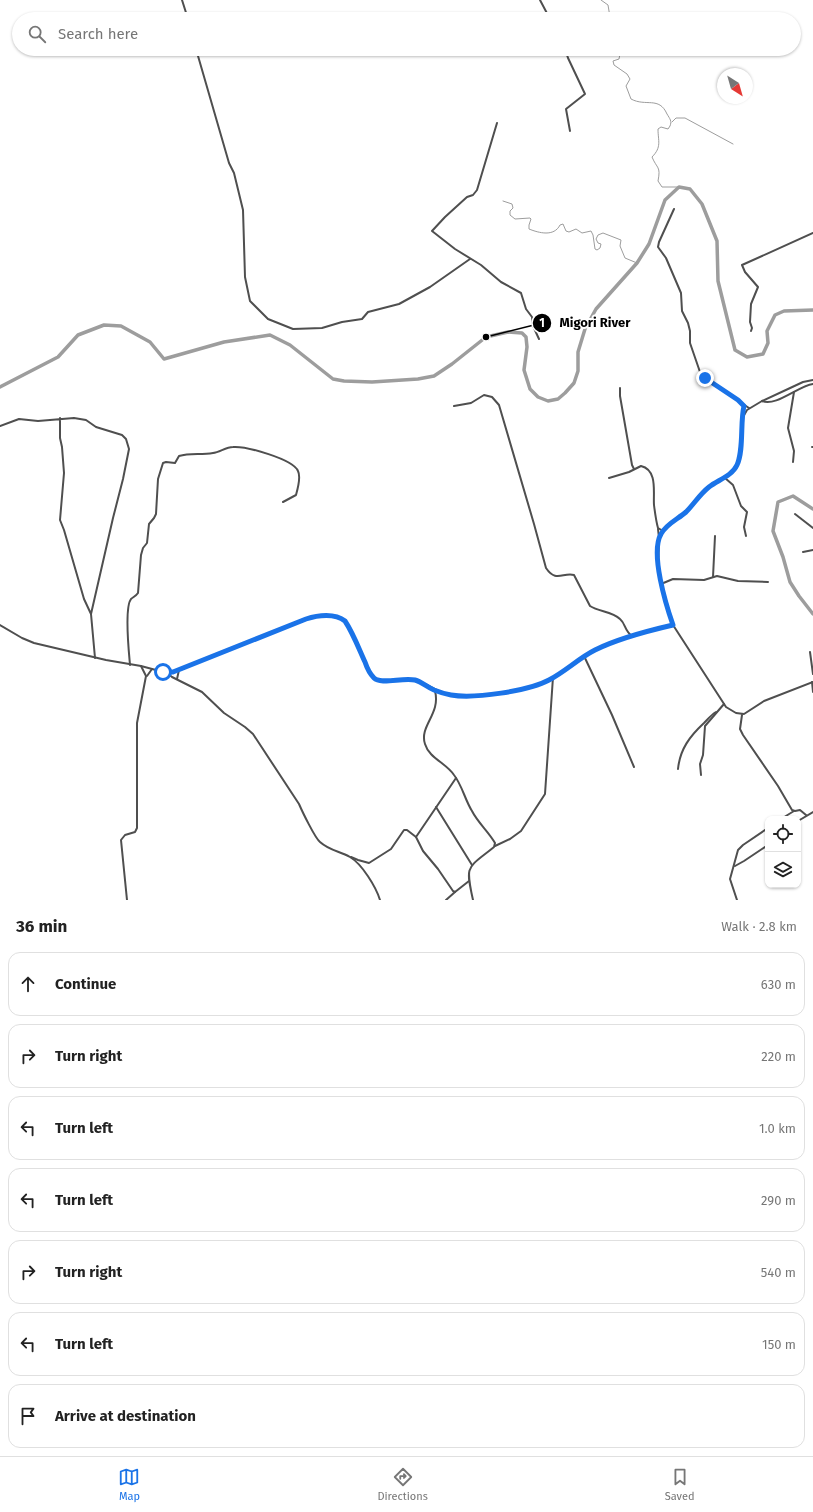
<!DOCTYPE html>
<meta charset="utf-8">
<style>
body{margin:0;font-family:"Fira Sans",sans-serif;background:#f6f6f6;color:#222}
.controls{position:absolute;right:12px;bottom:12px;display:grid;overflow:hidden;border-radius:8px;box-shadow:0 1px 3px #0004}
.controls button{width:36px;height:36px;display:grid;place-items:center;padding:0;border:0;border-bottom:1px solid #e0e0e0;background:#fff;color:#222;font:20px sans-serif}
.compass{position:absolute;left:717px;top:68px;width:36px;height:36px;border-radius:50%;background:#fff;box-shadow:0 1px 3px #0004;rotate:143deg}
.stop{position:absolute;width:12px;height:12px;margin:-9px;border:3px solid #1a73e8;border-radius:50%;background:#fff}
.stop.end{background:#1a73e8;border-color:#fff;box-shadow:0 1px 4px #0008}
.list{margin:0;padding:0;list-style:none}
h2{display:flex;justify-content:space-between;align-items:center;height:52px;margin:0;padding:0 16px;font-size:17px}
h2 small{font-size:13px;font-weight:400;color:#767676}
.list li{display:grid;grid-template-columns:26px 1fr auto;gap:12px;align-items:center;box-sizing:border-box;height:64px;margin:0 8px 8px;padding:0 8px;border:1px solid #e0e0e0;border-radius:12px}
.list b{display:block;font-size:15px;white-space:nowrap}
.list em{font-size:13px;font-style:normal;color:#767676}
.icon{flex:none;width:22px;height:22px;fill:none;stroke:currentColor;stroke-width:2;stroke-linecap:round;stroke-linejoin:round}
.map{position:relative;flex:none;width:813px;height:900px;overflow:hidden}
.search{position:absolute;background:#fff;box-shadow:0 1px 3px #0004;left:12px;right:12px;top:12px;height:44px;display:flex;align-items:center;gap:10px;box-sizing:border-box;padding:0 14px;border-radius:22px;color:#767676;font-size:15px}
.sheet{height:556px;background:#fff}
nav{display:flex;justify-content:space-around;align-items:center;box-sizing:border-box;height:56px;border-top:1px solid #e0e0e0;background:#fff;font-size:11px;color:#767676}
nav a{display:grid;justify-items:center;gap:2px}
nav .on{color:#1a73e8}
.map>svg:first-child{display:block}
</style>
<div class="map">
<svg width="813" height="900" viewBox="0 0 813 900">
<rect width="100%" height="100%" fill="#fff"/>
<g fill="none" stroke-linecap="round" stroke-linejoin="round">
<g stroke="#9d9d9d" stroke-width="1">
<path d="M601,0L608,5L610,17L613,19"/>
<path d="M618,19H621"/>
<path d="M621,49L619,59L613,61L614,65L627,74L630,79L626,86L631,99C646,107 659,96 667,114C670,119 672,121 670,126L668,129L661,127L658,129C658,141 662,147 652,157C657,169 661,166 658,181L662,187H679"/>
<path d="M672,122L676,118H685L733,144"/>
<path d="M503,201L512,204L513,208L510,211V215L515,219L530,218L531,219L529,225V229C539,233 554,237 560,225L563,224L566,231L569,232L576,229L582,233L591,231L593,235L595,249L597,250L600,248L601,244L598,243L596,239L598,235L603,233L621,240L620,246L625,258L637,263"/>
</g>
<g stroke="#9d9d9d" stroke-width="3.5">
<path d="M0,387L58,357L78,335L104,325L121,326L150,342L164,359L224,342L270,335L290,345L333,379L344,381L372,382L418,379L434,376L452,364L486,337L508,332L522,333L526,337L527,347L524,370L530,389L538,397L548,401L558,399L565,393L574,383L578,371V352L585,329L596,309L637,263L649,244L665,200L679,187L690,189L702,204L717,241L718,281L735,350L747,357L763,354L768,343L767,331L775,315L784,311L813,310"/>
<path d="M813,509L793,496L778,502L773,531L783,557L790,582L799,596L813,614"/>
</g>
<g stroke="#4f4f4f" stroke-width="2">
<path d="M182,0L188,19"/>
<path d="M540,0L550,19"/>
<path d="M196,49L229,163L234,173L243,210L245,277L250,301L268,319L293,329L322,328L342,322L362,319L368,312L399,304L430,287L470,259"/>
<path d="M565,49L568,58L585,94L566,109L570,131"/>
<path d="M497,123L477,190L473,195L467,197L445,217L432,231L455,249L481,265L501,282L521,293L526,309L532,317L533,326L539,339"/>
<path d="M674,209L659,242L658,247L666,258L681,293L682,311L688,323L690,331V343L700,372L710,382L749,408"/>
<path d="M751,331L752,328L750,322L751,304L758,287L745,272L742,265L813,233"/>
<path d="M813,380L803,382L788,389L762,401L747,410L743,417L739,457L735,469L725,478L705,490L687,511L665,529L659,538L658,571L673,625L726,707L736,713L744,714L764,701L813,682"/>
<path d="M620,388V396L632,465L634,469"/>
<path d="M762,401C776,407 798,386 813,384"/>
<path d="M454,406L471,403L484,395L492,397L499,405L534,524L546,568C556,583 563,572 574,575L590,606C599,612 612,611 620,619C626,624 624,631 633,637"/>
<path d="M0,426L19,419L38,421L74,418L86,420L96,427L122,435L126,439L129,449L123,479L113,518L91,614L84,599L64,530L60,520L64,473L62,447L60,438V418"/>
<path d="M812,447H813"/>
<path d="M793,462L794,451L788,428L794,392"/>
<path d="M609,478L629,472L641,466C658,470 653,493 654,505C655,513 656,521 658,528L663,531"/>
<path d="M725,478L733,485L741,506L747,512L744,527L746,536"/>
<path d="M795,514L813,528"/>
<path d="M658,529L659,538"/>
<path d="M803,552L813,550"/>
<path d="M713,577L715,536"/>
<path d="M661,584L673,579L704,580L717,576L738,581L768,582"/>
<path d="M91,614L95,658"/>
<path d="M0,625L22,638L34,643L106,660L141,666L167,673L173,672L311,617C322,614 339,614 347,623C354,636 365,669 373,677C381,685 402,677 415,680C427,683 436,692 451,695C474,699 529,691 549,680C565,671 579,658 595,650C620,638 647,632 673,625"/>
<path d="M810,652L813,674"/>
<path d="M584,656L612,715L634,767"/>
<path d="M130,665C129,653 124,608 131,599C133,597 136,596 138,593L141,555L143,548L147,543L149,524L154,518L156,514L158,479L163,463L166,462L175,463L179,456C190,453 201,455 213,453C220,452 226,447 233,447C246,446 293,459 298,471C301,477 298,488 296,495L283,502"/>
<path d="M167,673L172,677L202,692L224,713L245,727L253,734L299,804C302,811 315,838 320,842C330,851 340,851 350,857C362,864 376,887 380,900"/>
<path d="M147,676L152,669"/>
<path d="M177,679L179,670"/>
<path d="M812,682L813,692"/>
<path d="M435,691C441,714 419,726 425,744C429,758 446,763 454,775C462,785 465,800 472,811C478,823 489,832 495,843L494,847C467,869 465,864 473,900"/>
<path d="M742,715L740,729L743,735L778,786L792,810L795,811L800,810L806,815"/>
<path d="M678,769C680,749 690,736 704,723C708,719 711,715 716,712"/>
<path d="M701,775L700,764L703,755L705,726L724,704"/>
<path d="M436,807L472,865"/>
<path d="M781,819L794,811"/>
<path d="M798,821L813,812"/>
<path d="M416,837L423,851L438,869L453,891L455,892L469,881"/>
<path d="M495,846L510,839L521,831L545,794L553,677"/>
<path d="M351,857L358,860L369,863L391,849L404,830H407L416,837L456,778"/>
<path d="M735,866L744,861L768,845"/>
<path d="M127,900L121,840L125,835L135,832L137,828V723L146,676L141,666"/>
<path d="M446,900L455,892"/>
<path d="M737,900L730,879L738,850L743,845L768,828"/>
</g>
</g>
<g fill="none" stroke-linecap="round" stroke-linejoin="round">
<path stroke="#1a73e8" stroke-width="5" d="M163,672H173L306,619C318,615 335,613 345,621C353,633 359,649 365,662C367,668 369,673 374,678C381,685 403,677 415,680C422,682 427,687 434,690C439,692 445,694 451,695C474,699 529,691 549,680C566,671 579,658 595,650C619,638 647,631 673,625C666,605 650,553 661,534C666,524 678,519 686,512C694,504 700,494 709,487C718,480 732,476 737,465C744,450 740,422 744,406L738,400L705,378"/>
</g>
<path fill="none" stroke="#000" stroke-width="1.5" d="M486 337L542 323"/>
<g fill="#000" stroke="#fff" stroke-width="1.5">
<circle cx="486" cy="337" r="4"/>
<circle cx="542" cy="323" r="10"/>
</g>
<g font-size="12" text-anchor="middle" font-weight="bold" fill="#fff">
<text x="542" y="327">1</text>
</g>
<g font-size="13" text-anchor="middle" font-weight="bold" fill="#000" stroke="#fff" stroke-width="4" stroke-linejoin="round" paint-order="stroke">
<text x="595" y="327">Migori River</text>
</g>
</svg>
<div class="controls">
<button><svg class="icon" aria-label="locate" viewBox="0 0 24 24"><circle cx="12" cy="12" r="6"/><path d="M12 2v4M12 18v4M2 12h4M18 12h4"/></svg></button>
<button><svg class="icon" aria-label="layers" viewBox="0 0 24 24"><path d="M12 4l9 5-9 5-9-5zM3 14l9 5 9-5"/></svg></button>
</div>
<svg class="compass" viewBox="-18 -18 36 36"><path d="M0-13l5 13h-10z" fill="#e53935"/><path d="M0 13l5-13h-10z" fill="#767676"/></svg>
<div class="stop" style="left:163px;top:672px"></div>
<div class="stop end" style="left:705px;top:378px"></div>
<div class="search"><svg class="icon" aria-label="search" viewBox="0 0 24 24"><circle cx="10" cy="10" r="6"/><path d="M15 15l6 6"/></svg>Search here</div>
</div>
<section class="sheet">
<h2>36 min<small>Walk · 2.8 km</small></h2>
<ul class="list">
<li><svg class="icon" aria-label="ahead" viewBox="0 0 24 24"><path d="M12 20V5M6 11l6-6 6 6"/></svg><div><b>Continue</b></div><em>630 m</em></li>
<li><svg class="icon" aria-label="right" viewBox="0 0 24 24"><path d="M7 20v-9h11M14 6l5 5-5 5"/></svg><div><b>Turn right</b></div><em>220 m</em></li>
<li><svg class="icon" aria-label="left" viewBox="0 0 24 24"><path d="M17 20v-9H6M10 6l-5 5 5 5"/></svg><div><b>Turn left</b></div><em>1.0 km</em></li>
<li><svg class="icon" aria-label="left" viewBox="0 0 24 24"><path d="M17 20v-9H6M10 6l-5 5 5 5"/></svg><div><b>Turn left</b></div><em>290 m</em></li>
<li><svg class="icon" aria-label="right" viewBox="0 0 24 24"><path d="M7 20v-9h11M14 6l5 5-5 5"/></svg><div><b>Turn right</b></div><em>540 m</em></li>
<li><svg class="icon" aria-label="left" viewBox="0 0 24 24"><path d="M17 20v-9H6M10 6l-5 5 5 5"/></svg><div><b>Turn left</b></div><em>150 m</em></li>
<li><svg class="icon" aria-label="arrive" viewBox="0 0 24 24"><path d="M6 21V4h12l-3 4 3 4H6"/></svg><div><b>Arrive at destination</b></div></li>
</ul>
</section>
<nav>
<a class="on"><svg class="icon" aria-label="map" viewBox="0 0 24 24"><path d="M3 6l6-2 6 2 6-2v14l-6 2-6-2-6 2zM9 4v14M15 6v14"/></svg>Map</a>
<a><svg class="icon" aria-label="directions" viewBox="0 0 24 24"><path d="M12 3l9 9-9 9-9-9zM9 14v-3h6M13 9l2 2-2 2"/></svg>Directions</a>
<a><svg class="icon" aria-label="saved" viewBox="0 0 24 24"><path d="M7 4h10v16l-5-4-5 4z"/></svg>Saved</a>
</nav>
